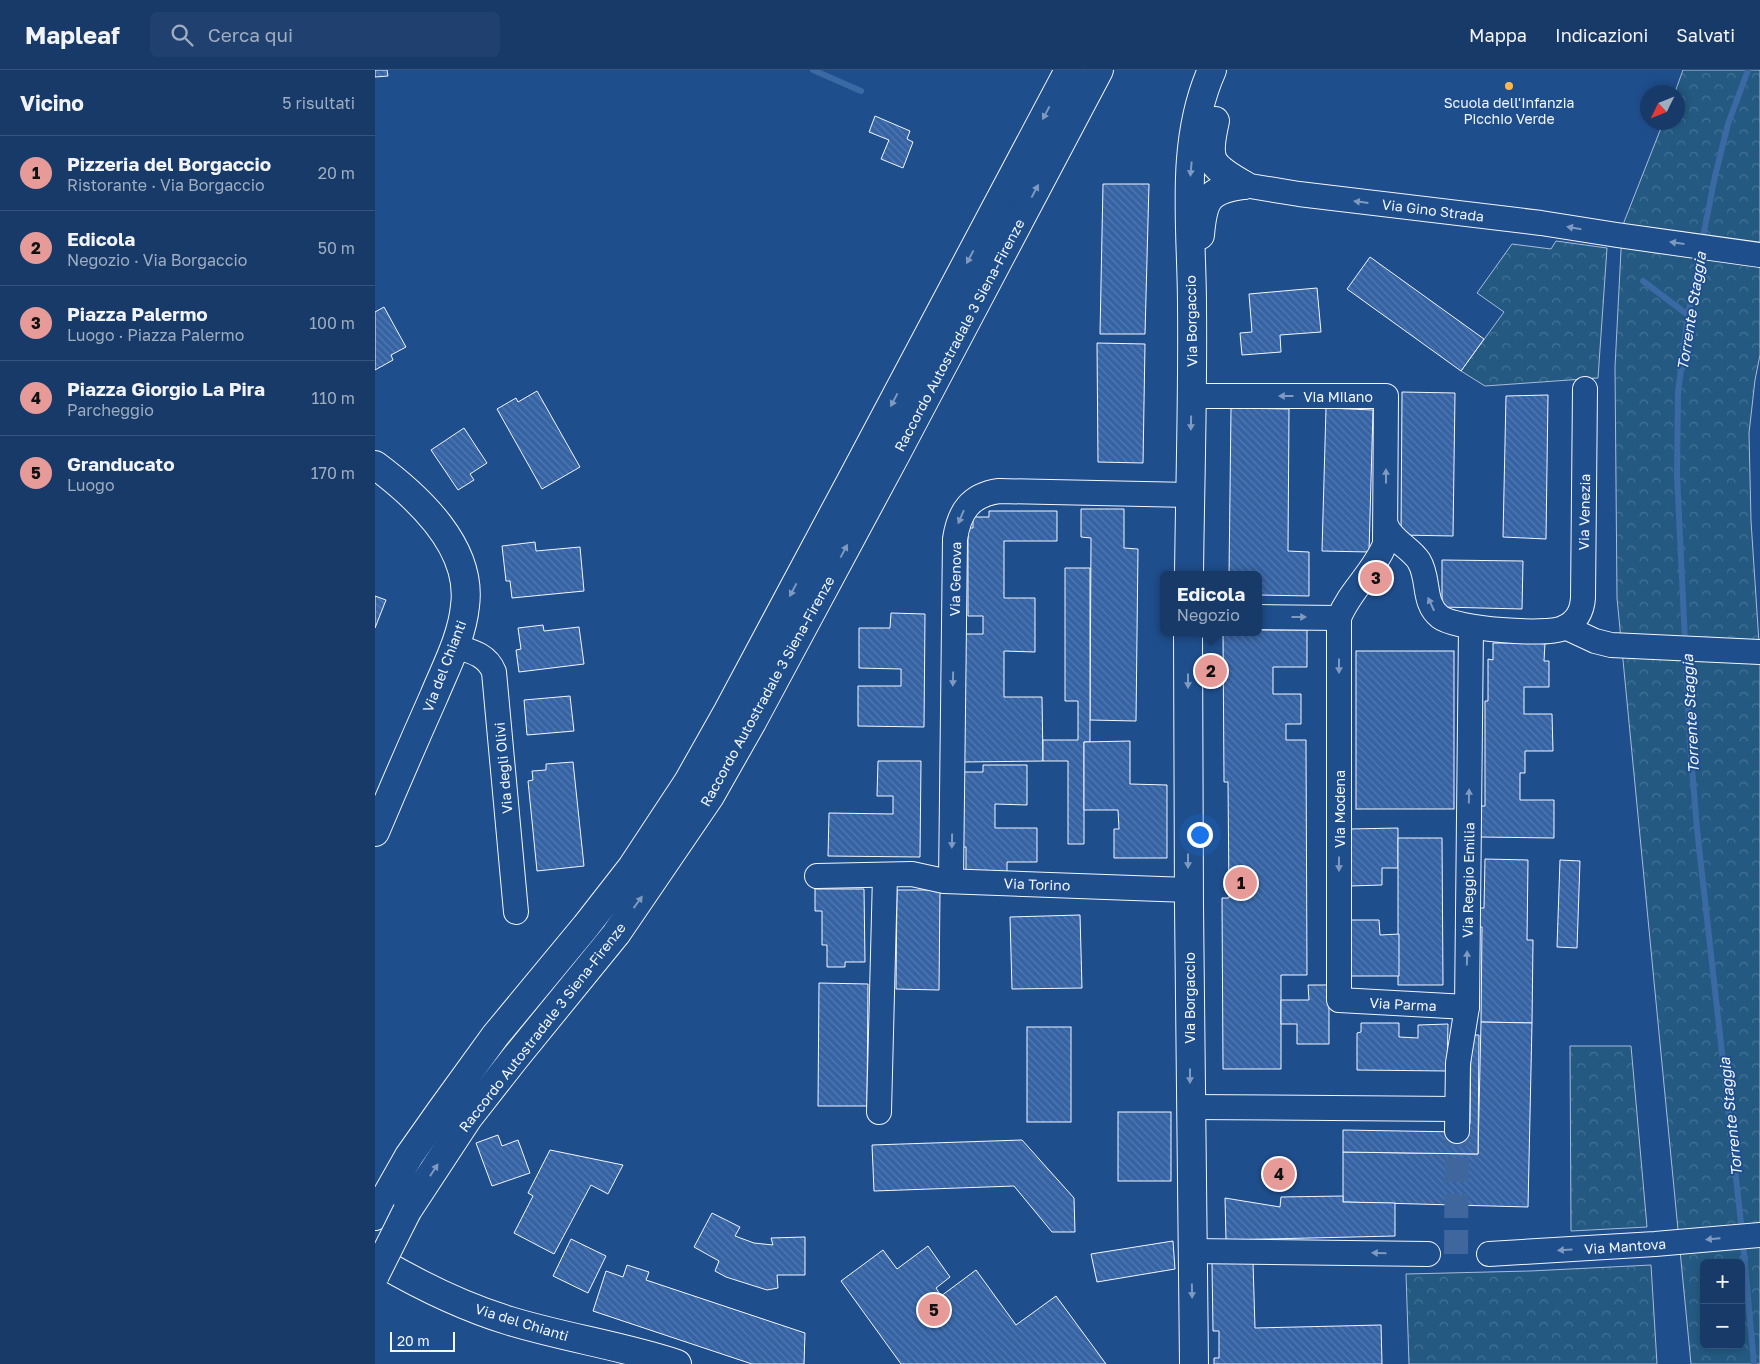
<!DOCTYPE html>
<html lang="it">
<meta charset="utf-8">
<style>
body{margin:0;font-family:"Golos Text",sans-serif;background:#20416f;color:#f1f3f6}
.controls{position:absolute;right:15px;bottom:15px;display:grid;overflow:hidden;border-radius:8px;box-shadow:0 2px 8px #0003}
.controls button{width:45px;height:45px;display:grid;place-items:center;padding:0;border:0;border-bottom:1px solid #36547d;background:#173a69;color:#f1f3f6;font:25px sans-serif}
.compass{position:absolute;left:1265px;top:15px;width:45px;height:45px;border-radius:50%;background:#173a69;box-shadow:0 2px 8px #0003;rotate:227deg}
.scale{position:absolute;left:15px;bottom:12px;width:65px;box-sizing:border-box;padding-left:5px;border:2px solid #f2f6ff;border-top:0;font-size:14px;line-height:18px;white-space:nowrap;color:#f2f6ff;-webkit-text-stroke:4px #1f4e8c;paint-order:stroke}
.you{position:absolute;left:824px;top:764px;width:18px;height:18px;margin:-12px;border:4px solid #fff;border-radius:50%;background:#1a73e8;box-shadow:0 0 0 8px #1a73e833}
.badge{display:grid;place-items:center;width:32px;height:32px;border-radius:50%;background:#e69b98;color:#111;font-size:16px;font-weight:700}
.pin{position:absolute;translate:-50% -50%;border:2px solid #fff;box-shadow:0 1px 5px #0006}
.popup{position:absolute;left:785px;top:501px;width:102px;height:65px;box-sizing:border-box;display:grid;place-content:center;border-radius:8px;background:#173a69;filter:drop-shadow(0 1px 4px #0005);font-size:16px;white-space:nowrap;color:#9eadc0}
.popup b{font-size:19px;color:#f1f3f6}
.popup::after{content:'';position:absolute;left:50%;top:100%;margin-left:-10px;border:10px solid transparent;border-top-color:#173a69}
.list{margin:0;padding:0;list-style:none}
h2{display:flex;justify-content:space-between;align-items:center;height:65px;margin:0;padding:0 20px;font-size:21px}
h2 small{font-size:16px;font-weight:400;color:#9eadc0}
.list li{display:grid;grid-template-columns:32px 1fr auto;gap:15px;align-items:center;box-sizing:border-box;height:75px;padding:0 20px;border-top:1px solid #36547d}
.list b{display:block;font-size:19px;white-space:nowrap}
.list p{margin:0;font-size:16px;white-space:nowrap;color:#9eadc0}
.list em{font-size:16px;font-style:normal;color:#9eadc0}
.icon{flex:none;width:28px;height:28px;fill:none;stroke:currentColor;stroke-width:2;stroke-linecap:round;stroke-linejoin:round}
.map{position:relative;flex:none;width:1385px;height:1294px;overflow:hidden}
header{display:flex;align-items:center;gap:30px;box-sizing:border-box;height:70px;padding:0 25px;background:#173a69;border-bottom:1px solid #36547d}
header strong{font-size:24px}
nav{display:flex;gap:28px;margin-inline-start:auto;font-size:18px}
.search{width:350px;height:45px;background:#20416f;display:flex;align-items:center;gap:12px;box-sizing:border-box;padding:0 18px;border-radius:8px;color:#9eadc0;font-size:19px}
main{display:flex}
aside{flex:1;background:#173a69}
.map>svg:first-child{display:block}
</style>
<header>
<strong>Mapleaf</strong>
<div class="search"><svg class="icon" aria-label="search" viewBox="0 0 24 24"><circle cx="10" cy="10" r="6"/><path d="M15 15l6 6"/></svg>Cerca qui</div>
<nav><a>Mappa</a><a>Indicazioni</a><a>Salvati</a></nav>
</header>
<main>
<aside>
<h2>Vicino<small>5 risultati</small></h2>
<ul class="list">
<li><span class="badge">1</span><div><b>Pizzeria del Borgaccio</b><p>Ristorante · Via Borgaccio</p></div><em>20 m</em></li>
<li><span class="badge">2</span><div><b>Edicola</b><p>Negozio · Via Borgaccio</p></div><em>50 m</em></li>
<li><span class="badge">3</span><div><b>Piazza Palermo</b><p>Luogo · Piazza Palermo</p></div><em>100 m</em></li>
<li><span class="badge">4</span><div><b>Piazza Giorgio La Pira</b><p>Parcheggio</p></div><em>110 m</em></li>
<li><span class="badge">5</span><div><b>Granducato</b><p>Luogo</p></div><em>170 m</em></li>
</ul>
</aside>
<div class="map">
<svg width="1385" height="1294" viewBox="0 0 1385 1294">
<defs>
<pattern id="forest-crowns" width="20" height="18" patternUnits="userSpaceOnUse" patternTransform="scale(1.25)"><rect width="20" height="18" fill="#245a82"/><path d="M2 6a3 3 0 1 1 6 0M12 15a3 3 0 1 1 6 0" fill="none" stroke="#447295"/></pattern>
<pattern id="building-back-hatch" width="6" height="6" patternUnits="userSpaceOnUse" patternTransform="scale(1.25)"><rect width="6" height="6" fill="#3563a3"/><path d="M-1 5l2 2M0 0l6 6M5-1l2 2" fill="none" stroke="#537ab1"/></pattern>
</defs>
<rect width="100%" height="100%" fill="#1f4e8c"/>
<g fill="url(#forest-crowns)" stroke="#a8bbd7" fill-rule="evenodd">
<path d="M1308,0H1385V285L1380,310L1374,363L1376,451L1385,588V1294H1316L1242,528L1240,297L1246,180L1249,152L1288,53L1302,52V22H1300ZM1329,1193H1366V1275H1329Z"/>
<path d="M1181,171L1232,178L1223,308L1110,316L1086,301L1129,242L1102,223L1137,174L1176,179Z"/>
<path d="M1195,976H1256L1272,1157L1196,1161Z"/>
<path d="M1276,1195L1282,1294H1034L1031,1204L1155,1201Z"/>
</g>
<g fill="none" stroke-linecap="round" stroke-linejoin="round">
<g stroke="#3b69a3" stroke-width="6">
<path d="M438,0L486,21"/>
<path d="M1327,172L1340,106L1353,54L1373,0"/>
<path d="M1326,182L1313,245L1303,322L1302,405L1315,674L1322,759L1367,1162"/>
<path d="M1268,211L1313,245"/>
<path d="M1368,1172L1379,1294"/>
</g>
</g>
<g fill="url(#building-back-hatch)" stroke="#f2f6ff">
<path d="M0,0H12L13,6L0,7Z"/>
<path d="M500,46L535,61L532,69L538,72L528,98L506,89L514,70L494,62Z"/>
<path d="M728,114H774L770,264H725Z"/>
<path d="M995,187L1109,269L1086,301L972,219Z"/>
<path d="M942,218L946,262L905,265L906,282L867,285L865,263L877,262L874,224Z"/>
<path d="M9,237L31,277L16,285L18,290L0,300V242Z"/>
<path d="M722,273L770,274L768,393L723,392Z"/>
<path d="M162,321L205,397L167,419L122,339L141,328L143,332Z"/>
<path d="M1027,322L1080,323L1078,466L1026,465Z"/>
<path d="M1173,325L1171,469L1128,467L1131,326Z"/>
<path d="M856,338L914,339L913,481L934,482V526L884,525V505H854Z"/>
<path d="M951,338L998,340L994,482L947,481Z"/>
<path d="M89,358L112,393L95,404L99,410L83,420L56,380Z"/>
<path d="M706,439H749V478L763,479L761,651L715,650L716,468L706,467Z"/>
<path d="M614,441H682V471H629V528H660V582L629,581V627H667L668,691L589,692V564H608V546H593V458H598V447H614Z"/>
<path d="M160,472L161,481L205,477L209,521L137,528L135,511H131L127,476Z"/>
<path d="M1067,490L1148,491L1147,539L1067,537Z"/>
<path d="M690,498H715V672H709V774H693V691H668V670H703V631H690Z"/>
<path d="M0,526L11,530L0,558Z"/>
<path d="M516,543L550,544L549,657L483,656V616H526V599L484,598V558H515Z"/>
<path d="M168,555L169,561L204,557L209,594L144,602L141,580L146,579L143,558Z"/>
<path d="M884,560H932V597H898V624H926V654H911V670H931L932,905H906V999H848L847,828H854L853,712H849L848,562H884Z"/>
<path d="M1118,573H1170L1169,591H1174V617H1149V644H1177L1178,681H1150V703H1145V730H1179V768L1105,767V736H1110V631H1113V589L1118,590Z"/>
<rect x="981" y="581" width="98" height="158"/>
<rect x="826" y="587" width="19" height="29"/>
<path d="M195,626L199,661L152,665L149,630Z"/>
<path d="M755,671V714L792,715V788H739V759H744L743,740H709V672Z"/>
<path d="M503,691H546L545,787L453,786L454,743L518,744V726H502Z"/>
<path d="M198,692L209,796L162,801L153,711L158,710L157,701L171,700V694Z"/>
<path d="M608,695H652V735L620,734V758H662V792H632V804L591,803V777H587V702H608Z"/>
<path d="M1023,758V798H1007V815L975,816L974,759Z"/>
<path d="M1023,768H1067L1068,915H1023Z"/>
<path d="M1110,789L1153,790L1152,870H1158L1157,953L1106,952L1107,857H1103L1104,838H1109Z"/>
<path d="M1185,790L1205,791L1202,878L1182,877Z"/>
<path d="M440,819H489L490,892H470V897H452V875H447V841H440Z"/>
<path d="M522,820H565L564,920L521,919Z"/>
<path d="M705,845L707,918L637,919L635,847Z"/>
<path d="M976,850H1004L1005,865L1024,864V906H976Z"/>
<path d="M444,913L493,914L492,1036H443Z"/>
<path d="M933,915H954V974H922V954H906V930H934Z"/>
<path d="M1106,952L1157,953L1153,1137L968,1132V1082L1103,1084Z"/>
<path d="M986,953H1024V967L1043,968V955L1073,954L1072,1001L982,1000V963L986,962Z"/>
<rect x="652" y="957" width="44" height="95"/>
<path d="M1096,965H1104L1103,1084L968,1082V1060L1086,1062V1054H1095Z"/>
<rect x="743" y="1042" width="53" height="69"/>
<path d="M123,1065L127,1076L143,1070L155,1103L117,1116L101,1073Z"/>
<path d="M647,1070L699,1128L700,1162H677L639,1116L499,1121L497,1075Z"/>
<path d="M175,1080L248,1095L233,1124L216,1115L179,1184L139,1163L158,1126L153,1123Z"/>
<path d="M968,1126V1132L1020,1133V1166L851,1170L850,1128L905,1137L906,1127Z"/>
<path d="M337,1143L365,1157L360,1166L379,1173L398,1175L396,1168L430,1167V1205H402L403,1218L392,1220L351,1207L340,1201L344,1191L319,1177Z"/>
<path d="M196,1169L231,1186L213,1223L178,1206Z"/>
<path d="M798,1171L800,1199L722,1212L716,1184Z"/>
<path d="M553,1176L575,1207L561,1218L566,1226L601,1200L641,1255L681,1226L731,1294H526L466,1211L508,1180L522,1199Z"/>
<path d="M878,1192L880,1258L1006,1255L1007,1294H839V1288H844V1261H838L837,1193Z"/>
<path d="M252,1195L274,1202L271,1210L430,1263L429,1294H377L218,1241L231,1201L248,1207Z"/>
</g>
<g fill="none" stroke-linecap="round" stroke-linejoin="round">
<path stroke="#3f679d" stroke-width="24" stroke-dasharray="24 12" stroke-linecap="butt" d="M1081,1184L1082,1061"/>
<defs>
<g id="minor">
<path d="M869,115L924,124L1166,153L1242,165L1385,185"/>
<path d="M817,326H1011L1010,474C999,502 975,520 964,548V930L1092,937"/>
<path d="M1011,455C1017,471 1035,477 1044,491C1055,509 1047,533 1065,547C1081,559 1171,566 1189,558C1202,551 1207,542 1208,528L1210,319"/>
<path d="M884,547L964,548"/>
<path d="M1190,557L1220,571L1236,575L1385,582"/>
<path d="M79,576C95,581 112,584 119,602L141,842"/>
<path d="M442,806L537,804L569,811L813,820"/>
<path d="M576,811L580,469C584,442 595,425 624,421L815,425"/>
<path d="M815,1037L1082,1039"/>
<path d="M504,1042L510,805"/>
<path d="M1082,1061L1083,993L1092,937L1096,557"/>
<path d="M817,1181L1053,1184"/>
<path d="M1114,1184L1280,1174L1385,1165"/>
</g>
<g id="major">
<path d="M840,51C831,91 834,95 869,115"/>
<path d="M825,165C828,130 832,120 869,115"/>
<path d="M0,395C43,427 98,477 90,536C87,567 71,597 59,626C39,671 19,717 0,762"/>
<path d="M814,505C815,415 818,325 817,236C817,158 804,74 837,0"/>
<path d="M813,562L814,836L819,1294"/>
<path d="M0,1189C42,1214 89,1237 135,1251C191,1268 248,1276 302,1294"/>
</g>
<g id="highway">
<path d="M32,1141L93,1048L140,988L241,864L335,726L377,652L520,386L724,0"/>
<path d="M0,1146L34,1086L65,1042L120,966L211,856L257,797L313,712L353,641L477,409L694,0"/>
</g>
</defs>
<use href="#minor" stroke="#f2f6ff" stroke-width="26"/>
<use href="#major" stroke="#f2f6ff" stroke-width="30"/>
<use href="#highway" stroke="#f2f6ff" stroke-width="30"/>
<use href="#minor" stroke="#1f4e8c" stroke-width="24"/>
<use href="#major" stroke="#1f4e8c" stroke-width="28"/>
<use href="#highway" stroke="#1f4e8c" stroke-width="28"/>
<defs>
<path id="highway-bridge" d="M0,1205L32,1141"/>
</defs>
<use href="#highway-bridge" stroke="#f2f6ff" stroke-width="30" stroke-linecap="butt"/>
<use href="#highway-bridge" stroke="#1f4e8c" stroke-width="28"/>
</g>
<defs><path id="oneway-solid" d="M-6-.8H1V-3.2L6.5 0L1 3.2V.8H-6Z" transform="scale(1.25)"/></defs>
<g fill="#7e9ac0">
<use href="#oneway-solid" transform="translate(671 43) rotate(118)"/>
<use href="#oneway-solid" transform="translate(816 99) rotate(95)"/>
<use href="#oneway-solid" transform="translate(660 121) rotate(-62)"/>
<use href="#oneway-solid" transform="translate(986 132) rotate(-173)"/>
<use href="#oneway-solid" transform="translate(1199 158) rotate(-170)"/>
<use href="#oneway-solid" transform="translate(1302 173) rotate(-172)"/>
<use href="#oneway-solid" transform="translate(595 187) rotate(118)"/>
<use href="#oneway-solid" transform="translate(911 326) rotate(-180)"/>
<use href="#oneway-solid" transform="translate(519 330) rotate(118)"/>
<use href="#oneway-solid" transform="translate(816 353) rotate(91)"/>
<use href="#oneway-solid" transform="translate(1011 406) rotate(-90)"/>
<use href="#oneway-solid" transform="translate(586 447) rotate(113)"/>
<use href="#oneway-solid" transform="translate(469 481) rotate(-62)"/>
<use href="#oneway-solid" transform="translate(418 520) rotate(118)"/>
<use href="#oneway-solid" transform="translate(1056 534) rotate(-115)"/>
<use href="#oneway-solid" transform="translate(924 547)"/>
<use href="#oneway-solid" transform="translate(964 596) rotate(90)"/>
<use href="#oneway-solid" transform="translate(578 609) rotate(91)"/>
<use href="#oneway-solid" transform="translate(813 611) rotate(90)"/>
<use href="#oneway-solid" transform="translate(1094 726) rotate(-89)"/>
<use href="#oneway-solid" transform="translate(577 771) rotate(91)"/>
<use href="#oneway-solid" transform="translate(813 791) rotate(90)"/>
<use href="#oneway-solid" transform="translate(964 794) rotate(90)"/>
<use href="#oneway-solid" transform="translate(263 832) rotate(-54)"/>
<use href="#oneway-solid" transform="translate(1092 888) rotate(-89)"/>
<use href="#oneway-solid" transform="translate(815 1006) rotate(90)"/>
<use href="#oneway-solid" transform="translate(59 1100) rotate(-57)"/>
<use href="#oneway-solid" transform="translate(1338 1169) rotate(175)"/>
<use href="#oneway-solid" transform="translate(1190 1180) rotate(177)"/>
<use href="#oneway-solid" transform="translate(1004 1183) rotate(-179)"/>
<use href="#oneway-solid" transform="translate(817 1221) rotate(89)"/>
</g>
<circle fill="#ffb74d" stroke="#1f4e8c" stroke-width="2" cx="1134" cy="16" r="5"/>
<g text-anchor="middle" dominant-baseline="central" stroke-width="4" stroke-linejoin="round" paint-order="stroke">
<g font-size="14" fill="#f2f6ff" stroke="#1f4e8c">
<text x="1134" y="32">Scuola dell'Infanzia<tspan x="1134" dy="16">Picchio Verde</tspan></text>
</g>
<g font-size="14" fill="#f2f6ff" stroke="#1f4e8c">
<text transform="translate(1058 140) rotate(7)">Via Gino Strada</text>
<text transform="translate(816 251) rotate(-91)">Via Borgaccio</text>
<text transform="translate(584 265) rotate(-62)">Raccordo Autostradale 3 Siena-Firenze</text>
<text x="963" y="326">Via Milano</text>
<text transform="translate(1209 442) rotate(-89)">Via Venezia</text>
<text transform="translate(580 509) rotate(-89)">Via Genova</text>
<text transform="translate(69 596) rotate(-69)">Via del Chianti</text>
<text transform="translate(392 621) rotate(-61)">Raccordo Autostradale 3 Siena-Firenze</text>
<text transform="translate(128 698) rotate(-95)">Via degli Olivi</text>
<text transform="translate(964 739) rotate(-90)">Via Modena</text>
<text transform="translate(1093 810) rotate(-89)">Via Reggio Emilia</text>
<text transform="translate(662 814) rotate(2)">Via Torino</text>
<text transform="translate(814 928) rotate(-90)">Via Borgaccio</text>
<text transform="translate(1028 934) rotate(3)">Via Parma</text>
<text transform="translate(167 957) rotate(-52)">Raccordo Autostradale 3 Siena-Firenze</text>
<text transform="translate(1250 1176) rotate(-4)">Via Mantova</text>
<text transform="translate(147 1252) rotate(17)">Via del Chianti</text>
</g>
<g font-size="15" font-style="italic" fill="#f2f6ff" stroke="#1f4e8c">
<text transform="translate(1316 241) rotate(-81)">Torrente Staggia</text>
<text transform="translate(1315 644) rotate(-93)">Torrente Staggia</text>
<text transform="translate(1355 1047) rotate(-96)">Torrente Staggia</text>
</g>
</g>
</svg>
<div class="controls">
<button>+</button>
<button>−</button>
</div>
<svg class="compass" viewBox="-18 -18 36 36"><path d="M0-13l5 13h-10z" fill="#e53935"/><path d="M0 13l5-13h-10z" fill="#9eadc0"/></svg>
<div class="scale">20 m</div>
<div class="you"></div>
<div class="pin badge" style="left:866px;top:813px">1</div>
<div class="pin badge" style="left:836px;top:601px">2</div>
<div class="popup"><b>Edicola</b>Negozio</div>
<div class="pin badge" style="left:1001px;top:508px">3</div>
<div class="pin badge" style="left:904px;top:1104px">4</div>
<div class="pin badge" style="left:559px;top:1240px">5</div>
</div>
</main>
